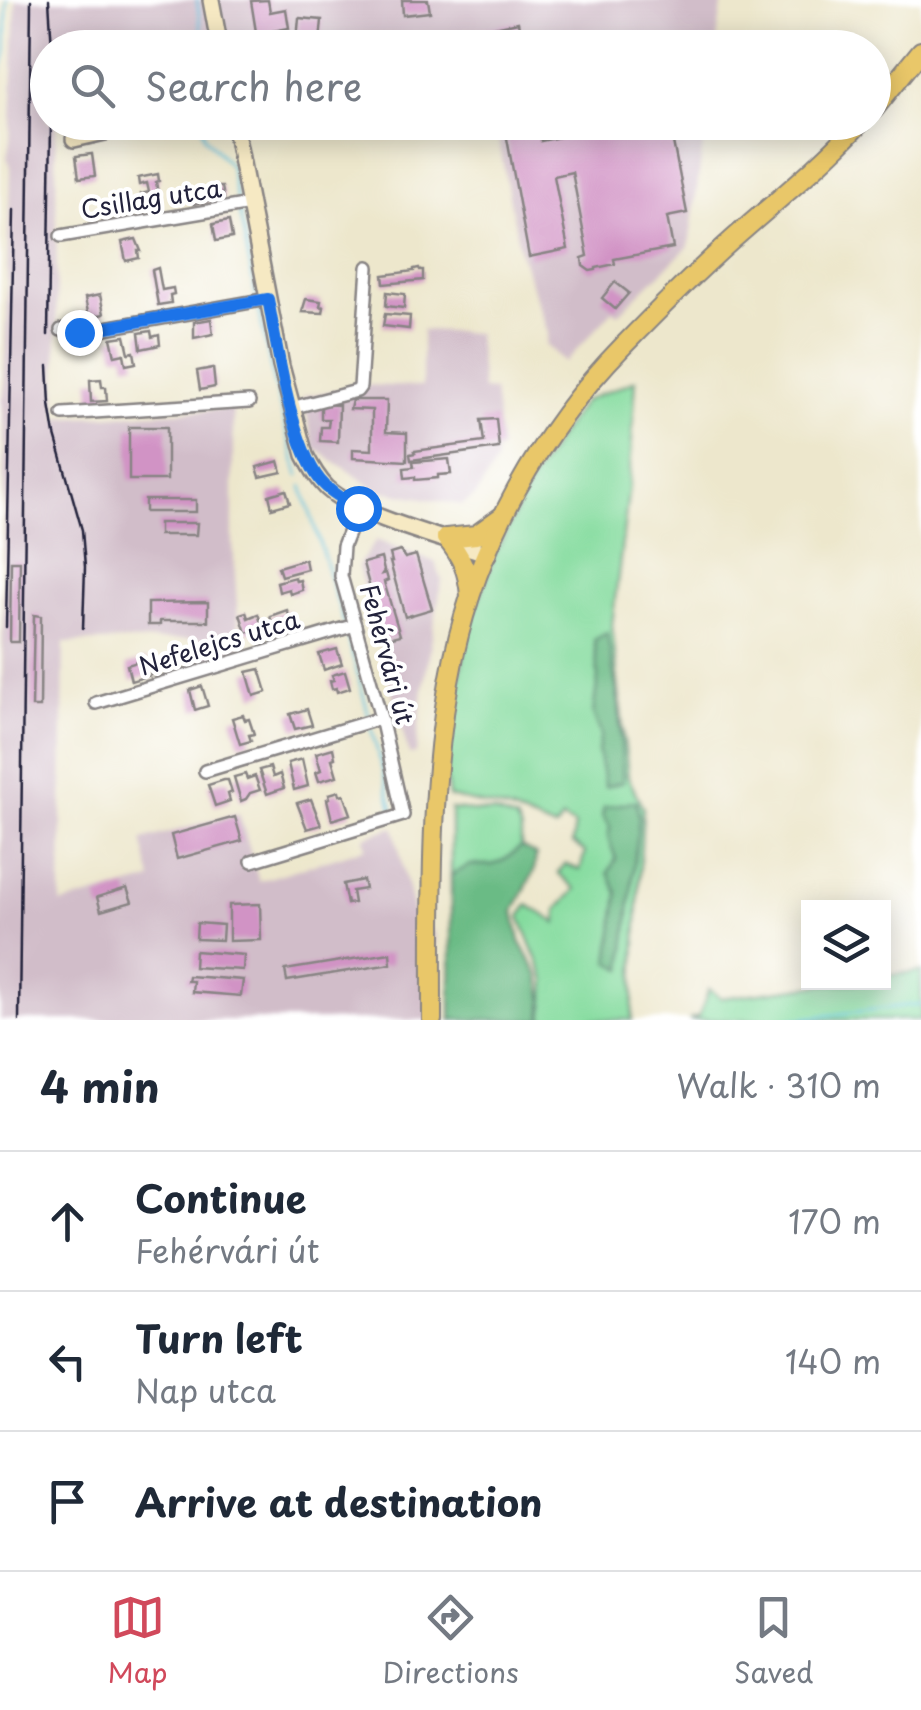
<!DOCTYPE html>
<meta charset="utf-8">
<style>
body{margin:0;font-family:"Playpen Sans",sans-serif;background:#f6f6f7;color:#1f2937}
.controls{position:absolute;right:30px;bottom:30px;display:grid;overflow:hidden;border-radius:0px;box-shadow:0 5px 25px #0003}
.controls button{width:90px;height:90px;display:grid;place-items:center;padding:0;border:0;border-bottom:2px solid #e0e1e3;background:#fff;color:#1f2937;font:50px sans-serif}
.stop{position:absolute;width:30px;height:30px;margin:-22px;border:8px solid #1a73e8;border-radius:50%;background:#fff}
.stop.end{background:#1a73e8;border-color:#fff;box-shadow:0 2px 10px #0008}
.list{margin:0;padding:0;list-style:none}
h2{display:flex;justify-content:space-between;align-items:center;height:130px;margin:0;padding:0 40px;font-size:42px}
h2 small{font-size:32px;font-weight:400;color:#747a83}
.list li{display:grid;grid-template-columns:65px 1fr auto;gap:30px;align-items:center;box-sizing:border-box;height:140px;padding:0 40px;border-top:2px solid #e0e1e3}
.list b{display:block;font-size:38px;white-space:nowrap}
.list p{margin:0;font-size:32px;white-space:nowrap;color:#747a83}
.list em{font-size:32px;font-style:normal;color:#747a83}
.icon{flex:none;width:55px;height:55px;fill:none;stroke:currentColor;stroke-width:2;stroke-linecap:round;stroke-linejoin:round}
.map{position:relative;flex:none;width:921px;height:1020px;overflow:hidden}
.search{position:absolute;background:#fff;box-shadow:0 5px 25px #0003;left:30px;right:30px;top:30px;height:110px;display:flex;align-items:center;gap:25px;box-sizing:border-box;padding:0 35px;border-radius:55px;color:#747a83;font-size:38px}
.sheet{height:550px;background:#fff}
nav{display:flex;justify-content:space-around;align-items:center;box-sizing:border-box;height:140px;border-top:2px solid #e0e1e3;background:#fff;font-size:28px;color:#747a83}
nav a{display:grid;justify-items:center;gap:5px}
nav .on{color:#d1495b}
.map>svg:first-child{display:block}
</style>
<div class="map">
<svg width="921" height="1020" viewBox="0 0 921 1020">
<rect width="100%" height="100%" fill="#fff"/>
<filter id="ink" filterUnits="userSpaceOnUse"><feTurbulence type="fractalNoise" baseFrequency=".01" numOctaves="2"/><feDisplacementMap in="SourceGraphic" scale="20" xChannelSelector="R" yChannelSelector="G"/><feConvolveMatrix kernelMatrix="1 2 1 2 8 2 1 2 1" color-interpolation-filters="sRGB"/></filter>
<filter id="wash" filterUnits="userSpaceOnUse"><feTurbulence type="fractalNoise" baseFrequency=".0048" numOctaves="4" result="noise"/><feDisplacementMap in="SourceGraphic" scale="40" xChannelSelector="R" yChannelSelector="G"/><feGaussianBlur stdDeviation="2.25" result="paint"/><feColorMatrix in="noise" values="0 0 0 0 0 0 0 0 0 0 0 0 0 0 0 0 0 1.4 0 .05"/><feComposite in="paint" operator="in"/></filter>
<g filter="url(#wash)">
<rect width="100%" height="100%" fill="#ede7cc"/>
<g fill="#d1bdc9">
<path d="M16,0H723L716,47L48,48V122L69,123L56,125L57,418L233,409V542L240,653L236,650L228,651L224,658L204,664L200,639L64,643L61,904L152,880L142,840L239,813L259,881L366,848L364,837L394,827L413,910L435,934L434,1020H0L4,435L1,401L4,388L10,168L7,157L10,141Z"/>
<path d="M495,123H706L689,246L618,314L613,310L565,363L546,344L548,333L520,252Z"/>
<path d="M422,330L477,333L482,390L494,391L501,449L496,453V462L476,496L462,505L377,490L314,448L303,396L368,385L422,387Z"/>
<path d="M376,540L435,562L442,580L423,690L416,754L409,755L358,566Z"/>
</g>
<g fill="#84db9e" stroke="#537e6c" stroke-width="2.5">
<path d="M636,380L629,486L612,625L628,777L643,808L632,1020H543L546,981L520,917L528,905L557,923V910L576,889L558,873L565,864L580,870L585,852L572,843L575,826L562,819L555,829L511,811L449,797L445,772L453,707L471,623L495,554L533,478L562,431L584,401Z"/>
<path d="M451,809L494,813L516,820L521,831V847L506,859L493,865H471L451,875Z"/>
<path d="M921,971V1020H689L699,1016L709,989L721,998L834,983L884,982V976Z"/>
</g>
<g fill="#6bbb85" stroke="#466e60" stroke-width="2.5">
<path d="M607,633L619,705L623,782L605,787L598,751L601,734L593,713L598,677L594,640Z"/>
<path d="M636,801L639,817L623,969L609,962L618,893L608,873L616,859L608,838L610,827L602,816L604,807Z"/>
<path d="M521,847L536,855L534,871L514,911L520,941L540,977L543,996L542,1020H451V875L471,865H493L506,859Z"/>
</g>
<g fill="none" stroke-linecap="round" stroke-linejoin="round">
<g stroke="#61c3df" stroke-width="2.5">
<path d="M197,0L203,48"/>
<path d="M0,75L6,52L7,0"/>
<path d="M201,122L205,137L230,166L237,200"/>
<path d="M239,211L256,296"/>
<path d="M258,306L274,384L299,476"/>
<path d="M302,486L344,623"/>
<path d="M347,635L369,716"/>
<path d="M371,727L393,810"/>
<path d="M788,1020L921,1004"/>
</g>
</g>
<g id="blocks">
<g fill="#d193c5">
<path d="M268,0L270,12L286,9L289,28L273,31L274,35L257,38L251,1Z"/>
<path d="M402,0H428L430,12L403,15Z"/>
<path d="M299,18L322,20L320,42L297,40Z"/>
<path d="M518,22L523,48H480L476,31Z"/>
<path d="M504,122H538L541,141L629,122H684L687,139L673,142L687,213L667,217L673,248L614,259L615,264L596,268V270L590,271L583,266L582,258L588,256L572,172L554,176L568,249L529,257Z"/>
<path d="M92,154L95,176L79,178L76,156Z"/>
<path d="M158,174L159,181L156,182L160,204L144,209L141,194L149,192L147,183L139,185L138,178Z"/>
<path d="M215,187H222L224,198L193,204L192,198L207,195L206,190Z"/>
<path d="M229,221L232,238L216,241L213,224Z"/>
<path d="M136,239L141,251H138L139,258L126,261L122,242Z"/>
<path d="M158,268L162,290L173,288L174,294L170,295L171,303L158,305L152,270Z"/>
<path d="M419,268L420,270H423V280L384,284L383,275L414,271V269Z"/>
<path d="M615,282L629,293L615,309L602,298Z"/>
<path d="M387,292L405,294L404,308L386,306Z"/>
<path d="M100,295L104,314L89,317L85,298Z"/>
<path d="M306,299L321,301L320,306L324,307L323,313L302,312Z"/>
<path d="M385,314L410,316L409,329L383,326Z"/>
<path d="M211,319L213,334L194,338V322Z"/>
<path d="M151,331L152,337L159,335L160,345L141,349L139,333Z"/>
<path d="M125,336L129,353L134,352L136,363L126,365L124,354L115,356L111,338Z"/>
<path d="M213,368L215,387L200,390L197,371Z"/>
<path d="M101,379L102,387H106L107,401L91,402L90,380Z"/>
<path d="M352,400H387L386,432L407,433V461L353,458V449L372,450V410L350,409Z"/>
<path d="M321,404L339,405L338,442L320,441L321,427H328L329,419H321Z"/>
<path d="M496,419L499,448L411,460L410,454L415,453L414,451L484,442L481,420Z"/>
<rect x="129" y="427" width="38" height="53"/>
<path d="M449,459L451,474L438,475V478L415,480V477L405,478L404,468L414,467L413,462Z"/>
<path d="M279,461L282,472L260,477L257,467Z"/>
<path d="M286,490L290,503L272,508L269,495Z"/>
<rect x="145" y="500" width="51" height="12"/>
<path d="M159,523H197L196,535H159Z"/>
<path d="M400,551L405,558L416,555L432,609L405,617L390,562H392L390,554Z"/>
<path d="M381,558L384,571L382,574L386,573L388,580L384,582L400,635L384,639L363,563Z"/>
<path d="M305,559L307,569L281,576L278,567Z"/>
<path d="M11,561H20L19,642H10Z"/>
<path d="M295,577L296,581L300,580L302,590L290,594L289,589L279,592L277,582Z"/>
<path d="M208,602V621H160V625H148V603Z"/>
<path d="M287,610L292,623L274,629L270,616Z"/>
<path d="M246,612L248,618L258,614L263,628L246,633L240,614Z"/>
<path d="M34,615L41,616L40,707H32Z"/>
<path d="M337,649L342,664L324,670L319,654Z"/>
<path d="M147,659L151,675L131,681L127,665Z"/>
<path d="M260,669L267,692L254,696L247,672Z"/>
<path d="M345,671L350,688L337,692L336,688L332,689L330,681L334,680L332,675Z"/>
<path d="M202,686L208,706L195,710L190,690Z"/>
<path d="M307,709L312,725L295,729L290,714Z"/>
<path d="M243,715L245,720L249,719L254,734L249,735L251,741L240,744L232,718Z"/>
<path d="M333,748L335,758L332,759L337,776L319,781L316,772L321,770L316,753Z"/>
<path d="M302,759L308,786L294,790L288,763Z"/>
<path d="M270,767L273,777L280,774L284,788L267,794L259,770Z"/>
<path d="M245,774L247,779L255,776L260,790L250,793L246,799L241,801L234,777Z"/>
<path d="M224,780H228L232,792L228,794L230,801L215,806L208,785Z"/>
<path d="M339,791L340,795L344,794L351,814L332,820L327,799L330,798L329,794Z"/>
<path d="M311,799L321,825L307,829L297,803Z"/>
<path d="M235,817L242,841L177,859L171,835Z"/>
<path d="M363,880L365,889L352,891L354,903L347,904L343,884Z"/>
<path d="M127,888L132,902L101,911L97,897Z"/>
<path d="M260,904L261,940L229,941V905Z"/>
<path d="M197,923L223,925L222,940L196,939Z"/>
<path d="M195,951L244,955L243,970L194,967Z"/>
<path d="M390,953L391,964L287,981L285,970Z"/>
<path d="M188,976L243,980L241,996L192,992L193,981H187Z"/>
</g>
</g>
</g>
<g filter="url(#ink)">
<use href="#blocks" fill-opacity="0" stroke="#888484" stroke-width="2.5"/>
<g fill="none" stroke-linecap="round" stroke-linejoin="round">
<defs>
<g id="street">
<path d="M61,236L250,204"/>
<path d="M61,330L89,331L268,299"/>
<path d="M291,408L357,391L360,387L368,267"/>
<path d="M63,414L249,402"/>
<path d="M96,703L355,625"/>
<path d="M205,771L381,718"/>
<path d="M252,861L403,815L381,718L341,576L343,546L358,508"/>
</g>
<g id="secondary">
<path d="M211,0L220,48"/>
<path d="M234,122L281,366L305,455C311,467 318,479 327,488C358,517 445,538 488,554"/>
<path d="M74,139L149,122"/>
</g>
<g id="primary">
<path d="M874,109L921,51"/>
<path d="M446,538C462,557 468,571 470,596"/>
<path d="M446,538L476,535L501,517"/>
<path d="M432,1020C432,899 429,775 454,656C479,540 540,431 623,346C658,310 694,274 732,240C775,202 821,165 861,122"/>
</g>
</defs>
<use href="#street" stroke="#888484" stroke-width="16"/>
<use href="#secondary" stroke="#888484" stroke-width="20"/>
<use href="#primary" stroke="#888484" stroke-width="22"/>
<use href="#street" stroke="#fff" stroke-width="11"/>
<use href="#secondary" stroke="#f6e9c3" stroke-width="15"/>
<use href="#primary" stroke="#e9c769" stroke-width="18"/>
<g stroke="#22223b" stroke-width="2.5">
<path d="M49,0L52,48"/>
<path d="M48,335L51,122"/>
<path d="M48,366L50,404L55,435L82,530L85,567L83,628"/>
<path d="M6,627L14,210"/>
<path d="M19,1020L31,0"/>
</g>
</g>
</g>
<g fill="none" stroke-linecap="round" stroke-linejoin="round" filter="url(#ink)">
<path stroke="#1a73e8" stroke-width="12" d="M79,332L268,299C277,347 291,443 320,480C330,493 345,500 358,508"/>
</g>
<g text-anchor="middle" dominant-baseline="central" stroke-width="8" stroke-linejoin="round" paint-order="stroke">
<g font-size="25" fill="#22223b" stroke="#fff">
<text transform="translate(151 198) rotate(-9)">Csillag utca</text>
<text transform="translate(219 642) rotate(-17)">Nefelejcs utca</text>
<text transform="translate(388 654) rotate(75)">Fehérvári út</text>
</g>
</g>
</svg>
<div class="controls">
<button><svg class="icon" aria-label="layers" viewBox="0 0 24 24"><path d="M12 4l9 5-9 5-9-5zM3 14l9 5 9-5"/></svg></button>
</div>
<div class="stop" style="left:358px;top:508px"></div>
<div class="stop end" style="left:79px;top:332px"></div>
<div class="search"><svg class="icon" aria-label="search" viewBox="0 0 24 24"><circle cx="10" cy="10" r="6"/><path d="M15 15l6 6"/></svg>Search here</div>
</div>
<section class="sheet">
<h2>4 min<small>Walk · 310 m</small></h2>
<ul class="list">
<li><svg class="icon" aria-label="ahead" viewBox="0 0 24 24"><path d="M12 20V5M6 11l6-6 6 6"/></svg><div><b>Continue</b><p>Fehérvári út</p></div><em>170 m</em></li>
<li><svg class="icon" aria-label="left" viewBox="0 0 24 24"><path d="M17 20v-9H6M10 6l-5 5 5 5"/></svg><div><b>Turn left</b><p>Nap utca</p></div><em>140 m</em></li>
<li><svg class="icon" aria-label="arrive" viewBox="0 0 24 24"><path d="M6 21V4h12l-3 4 3 4H6"/></svg><div><b>Arrive at destination</b></div></li>
</ul>
</section>
<nav>
<a class="on"><svg class="icon" aria-label="map" viewBox="0 0 24 24"><path d="M3 6l6-2 6 2 6-2v14l-6 2-6-2-6 2zM9 4v14M15 6v14"/></svg>Map</a>
<a><svg class="icon" aria-label="directions" viewBox="0 0 24 24"><path d="M12 3l9 9-9 9-9-9zM9 14v-3h6M13 9l2 2-2 2"/></svg>Directions</a>
<a><svg class="icon" aria-label="saved" viewBox="0 0 24 24"><path d="M7 4h10v16l-5-4-5 4z"/></svg>Saved</a>
</nav>
